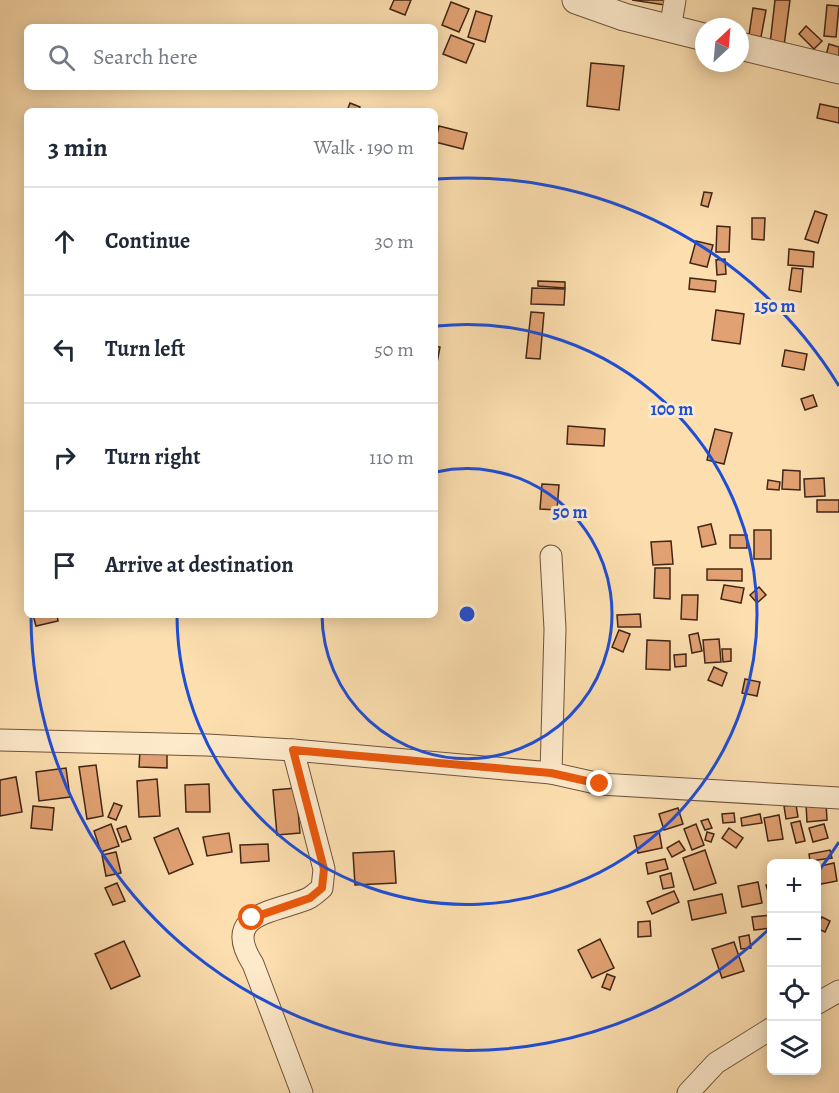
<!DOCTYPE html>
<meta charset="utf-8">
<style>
body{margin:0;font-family:Alegreya,serif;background:#f6f6f7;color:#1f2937}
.controls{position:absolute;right:18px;bottom:18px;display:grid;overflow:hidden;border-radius:9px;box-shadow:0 3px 15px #0003}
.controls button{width:54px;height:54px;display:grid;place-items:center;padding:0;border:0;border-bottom:2px solid #e0e1e3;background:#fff;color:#1f2937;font:30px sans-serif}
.compass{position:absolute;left:695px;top:18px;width:54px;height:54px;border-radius:50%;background:#fff;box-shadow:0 3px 15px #0003;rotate:26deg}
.stop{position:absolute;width:18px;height:18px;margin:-14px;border:4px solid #ea580c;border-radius:50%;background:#fff}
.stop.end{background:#ea580c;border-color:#fff;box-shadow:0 2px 6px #0008}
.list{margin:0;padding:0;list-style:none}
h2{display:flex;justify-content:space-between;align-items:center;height:78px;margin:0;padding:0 24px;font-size:26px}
h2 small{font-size:20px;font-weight:400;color:#747a83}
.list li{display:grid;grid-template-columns:39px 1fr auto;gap:18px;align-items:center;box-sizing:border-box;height:108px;padding:0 24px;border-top:2px solid #e0e1e3}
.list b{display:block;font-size:22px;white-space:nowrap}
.list em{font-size:20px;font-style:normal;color:#747a83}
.icon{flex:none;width:33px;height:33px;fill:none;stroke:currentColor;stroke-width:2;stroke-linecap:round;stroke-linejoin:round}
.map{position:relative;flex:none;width:839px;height:1093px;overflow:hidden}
.search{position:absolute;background:#fff;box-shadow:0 3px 15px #0003;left:24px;top:24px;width:414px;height:66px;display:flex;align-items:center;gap:15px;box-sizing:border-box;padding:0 21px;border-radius:9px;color:#747a83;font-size:22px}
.panel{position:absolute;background:#fff;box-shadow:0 3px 15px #0003;left:24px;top:108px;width:414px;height:510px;border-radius:9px}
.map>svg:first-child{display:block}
</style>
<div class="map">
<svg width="839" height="1093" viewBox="0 0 839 1093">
<rect width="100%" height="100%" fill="#fcdeaf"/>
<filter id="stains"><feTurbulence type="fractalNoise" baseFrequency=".00333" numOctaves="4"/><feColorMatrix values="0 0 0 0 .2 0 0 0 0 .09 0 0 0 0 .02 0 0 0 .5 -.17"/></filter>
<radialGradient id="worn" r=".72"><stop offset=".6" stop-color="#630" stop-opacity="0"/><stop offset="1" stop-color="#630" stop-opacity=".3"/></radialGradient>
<g fill="#e2a172" stroke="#412616" stroke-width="1.5">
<path d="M394,0H411L405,15L390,9Z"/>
<path d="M632,0H672L671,6Z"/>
<path d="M775,0H790L784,46L770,44Z"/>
<path d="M451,2L469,9L459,32L442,25Z"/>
<path d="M827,5L839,6L836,37L824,36Z"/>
<path d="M753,8L766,10L761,37L749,35Z"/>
<path d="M476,11L492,16L485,42L468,37Z"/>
<path d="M806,26L822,41L814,49L799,34Z"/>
<path d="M451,35L474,44L466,63L443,54Z"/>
<path d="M829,44L839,47V67L824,63Z"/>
<path d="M591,63L624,66L619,110L587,106Z"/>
<path d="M350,103L360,107L359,111H347Z"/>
<path d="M820,104L839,108V123L817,118Z"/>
<path d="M439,126L467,133L463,149L435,142Z"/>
<path d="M704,192L712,193L708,207L701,205Z"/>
<path d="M815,211L827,215L818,243L805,239Z"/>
<path d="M752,218H765L764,240L752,239Z"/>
<path d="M717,226L730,227L729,252H716Z"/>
<path d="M696,241L713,245L707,267L690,263Z"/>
<path d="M789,249L814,252L813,267L788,265Z"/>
<path d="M725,259L726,274L717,275L716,260Z"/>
<path d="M792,268L803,269L801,292L789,290Z"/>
<path d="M690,278L716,281L715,292L689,289Z"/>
<path d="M538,281L565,282V288L538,286Z"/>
<path d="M532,288L565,289L564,305L531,304Z"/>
<path d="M716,310L744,314L740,344L712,340Z"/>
<path d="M531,312L544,313L540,359L526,358Z"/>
<path d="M435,346L440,347L435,373Z"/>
<path d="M785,350L807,354L804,370L782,366Z"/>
<path d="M813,395L817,406L805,410L801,399Z"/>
<path d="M568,426L605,429L604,446L567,444Z"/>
<path d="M715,429L732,433L724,464L707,460Z"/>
<path d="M783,470L800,471V490L782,489Z"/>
<path d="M824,478L825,496L805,497L804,479Z"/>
<path d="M768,480L780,482L779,490L767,489Z"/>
<path d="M542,484L559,485L557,510L540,509Z"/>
<rect x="817" y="500" width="22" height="12"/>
<path d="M711,524L716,544L702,547L698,527Z"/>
<rect x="754" y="530" width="17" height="29"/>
<rect x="730" y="535" width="17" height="13"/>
<path d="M671,541L673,564L653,565L651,542Z"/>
<path d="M655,568H670V599L654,598Z"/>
<path d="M707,569H742V581L707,580Z"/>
<path d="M724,585L744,588L741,603L721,599Z"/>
<path d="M759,587L766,595L757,603L750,595Z"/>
<path d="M682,595H698L697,620L681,619Z"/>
<path d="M640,614L641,627H618L617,615Z"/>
<path d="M33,615H57L58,621L36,626Z"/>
<path d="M619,630L630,634L623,652L612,647Z"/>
<path d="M698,633L702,651L692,653L689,635Z"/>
<path d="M719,639L721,662L705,663L703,640Z"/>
<path d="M647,640L670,641V670L646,669Z"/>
<path d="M722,649H731V661L723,662Z"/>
<path d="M686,654V666L675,667L674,655Z"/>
<path d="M714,667L727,673L722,686L708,680Z"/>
<path d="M745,679L760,682L757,696L742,693Z"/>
<path d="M140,751L167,753V768L139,767Z"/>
<path d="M96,765L103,816L87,819L79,767Z"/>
<path d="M66,768L70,797L39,801L36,772Z"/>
<path d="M16,777L22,812L0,816V780Z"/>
<path d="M157,779L160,816L139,817L137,781Z"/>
<path d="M209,784L210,812H186L185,785Z"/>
<path d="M296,788L300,833L277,835L273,790Z"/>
<path d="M114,803L122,806L116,820L108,817Z"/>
<path d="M826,803L827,820L807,822L806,804Z"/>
<path d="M796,805L798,817L786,819L784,806Z"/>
<path d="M33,806L54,808L52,830L31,828Z"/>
<path d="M678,808L683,824L664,830L659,814Z"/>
<path d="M734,813L735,822L723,823L722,814Z"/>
<path d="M760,814L762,823L742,826L741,818Z"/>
<path d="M779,815L783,839L768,841L764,818Z"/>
<path d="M708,819L712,828L705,830L701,821Z"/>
<path d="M800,821L805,841L796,843L791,823Z"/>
<path d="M111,824L119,846L101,852L94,831Z"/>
<path d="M696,824L704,845L692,850L684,829Z"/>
<path d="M824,824L828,838L813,842L809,828Z"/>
<path d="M126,826L131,839L122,842L117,829Z"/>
<path d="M178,828L193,864L169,874L154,838Z"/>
<path d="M729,828L743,838L736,848L722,838Z"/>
<path d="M659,831L662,848L638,853L634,836Z"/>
<path d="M707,832L714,834L711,842L705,840Z"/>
<path d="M229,833L232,852L207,856L203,837Z"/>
<path d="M679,841L685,850L672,857L667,848Z"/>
<path d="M268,844L269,861L241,863L240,845Z"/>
<path d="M705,850L716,883L694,890L683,858Z"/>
<path d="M830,850L832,858L810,861L809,854Z"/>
<path d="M394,851L396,883L355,885L353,853Z"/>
<path d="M116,852L121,873L106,876L102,855Z"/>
<path d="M665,859L668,869L648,874L646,863Z"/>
<path d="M834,863L837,881L816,885V867Z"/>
<path d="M671,873L674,887L663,889L660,876Z"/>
<path d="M758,882L762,903L742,907L738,886Z"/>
<path d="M117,883L125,901L113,905L105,888Z"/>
<path d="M772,884V901H771L766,885Z"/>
<path d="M674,891L679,902L652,914L647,902Z"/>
<path d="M722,894L726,913L692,920L688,901Z"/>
<path d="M770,915L772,928L754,930L752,917Z"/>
<path d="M822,917L830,921L825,932L816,928Z"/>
<path d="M650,921L651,936L638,937V922Z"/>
<path d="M749,935L751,948L741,949L739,937Z"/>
<path d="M600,939L614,968L592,978L578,950Z"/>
<path d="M124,941L140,976L111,989L95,954Z"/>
<path d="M734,942L744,971L722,978L712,949Z"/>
<path d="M607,974L615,977L610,990L602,987Z"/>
</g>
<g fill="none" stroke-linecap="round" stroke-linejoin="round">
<defs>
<g id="minor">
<path d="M670,29L675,0"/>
<path d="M551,556L555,629L551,773"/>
<path d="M0,740L207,745L293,750L551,773L600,784L839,798"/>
<path d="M293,750L324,869L322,888C317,892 312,897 307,899C272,913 221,914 253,964L302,1093"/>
<path d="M816,1004L839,991"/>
<path d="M688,1093L716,1063L772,1028"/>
</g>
<g id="tertiary">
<path d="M576,0L624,17L704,37"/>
<path d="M740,46L839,70"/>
</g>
</defs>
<use href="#minor" stroke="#70543c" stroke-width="23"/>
<use href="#tertiary" stroke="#70543c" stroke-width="29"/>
<use href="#minor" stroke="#fdeacb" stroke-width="21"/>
<use href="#tertiary" stroke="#fdeacb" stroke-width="27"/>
</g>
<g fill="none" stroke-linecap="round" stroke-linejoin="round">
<path stroke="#ea580c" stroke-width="8" d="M252,918L310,898L322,888L324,869L293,750L551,773L600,784"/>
</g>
<g fill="none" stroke="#1d4ed8" stroke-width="3">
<path d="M436 472A145 145 0 1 1 322 615"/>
<path d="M437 326A290 290 0 1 1 177 617"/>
<path d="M839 842A436 436 0 0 1 817 873M770 928A436 436 0 0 1 31 618M437 179A436 436 0 0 1 839 386"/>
</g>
<circle cx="467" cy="614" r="9" fill="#1d4ed8" stroke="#fdeacb" stroke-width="3"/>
<g font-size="18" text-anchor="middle" font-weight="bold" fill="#1d4ed8" stroke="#fdeacb" stroke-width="6" stroke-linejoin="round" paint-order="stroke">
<text x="775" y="312">150 m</text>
<text x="672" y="415">100 m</text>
<text x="570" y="518">50 m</text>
</g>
<rect width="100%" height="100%" filter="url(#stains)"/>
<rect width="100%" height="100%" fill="url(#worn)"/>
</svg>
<div class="controls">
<button>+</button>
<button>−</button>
<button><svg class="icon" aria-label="locate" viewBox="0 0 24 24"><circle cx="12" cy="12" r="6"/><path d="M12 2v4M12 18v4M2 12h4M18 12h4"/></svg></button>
<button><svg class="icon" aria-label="layers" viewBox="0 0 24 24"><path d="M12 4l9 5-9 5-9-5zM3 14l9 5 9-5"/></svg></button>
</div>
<svg class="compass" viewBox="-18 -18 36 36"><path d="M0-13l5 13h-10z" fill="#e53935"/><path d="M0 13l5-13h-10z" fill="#747a83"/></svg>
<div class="stop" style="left:252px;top:918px"></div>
<div class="stop end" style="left:600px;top:784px"></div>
<div class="search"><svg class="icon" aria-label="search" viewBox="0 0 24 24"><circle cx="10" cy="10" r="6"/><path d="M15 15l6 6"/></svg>Search here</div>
<section class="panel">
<h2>3 min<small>Walk · 190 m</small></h2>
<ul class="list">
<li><svg class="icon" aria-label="ahead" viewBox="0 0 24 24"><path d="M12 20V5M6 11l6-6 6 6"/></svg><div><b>Continue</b></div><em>30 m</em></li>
<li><svg class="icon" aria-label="left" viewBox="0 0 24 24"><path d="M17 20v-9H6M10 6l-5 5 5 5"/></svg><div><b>Turn left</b></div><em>50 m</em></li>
<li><svg class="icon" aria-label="right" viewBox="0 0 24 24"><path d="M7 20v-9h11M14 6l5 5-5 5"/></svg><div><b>Turn right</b></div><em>110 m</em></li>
<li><svg class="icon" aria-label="arrive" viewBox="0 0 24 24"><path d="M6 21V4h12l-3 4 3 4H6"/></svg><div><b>Arrive at destination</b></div></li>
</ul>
</section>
</div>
